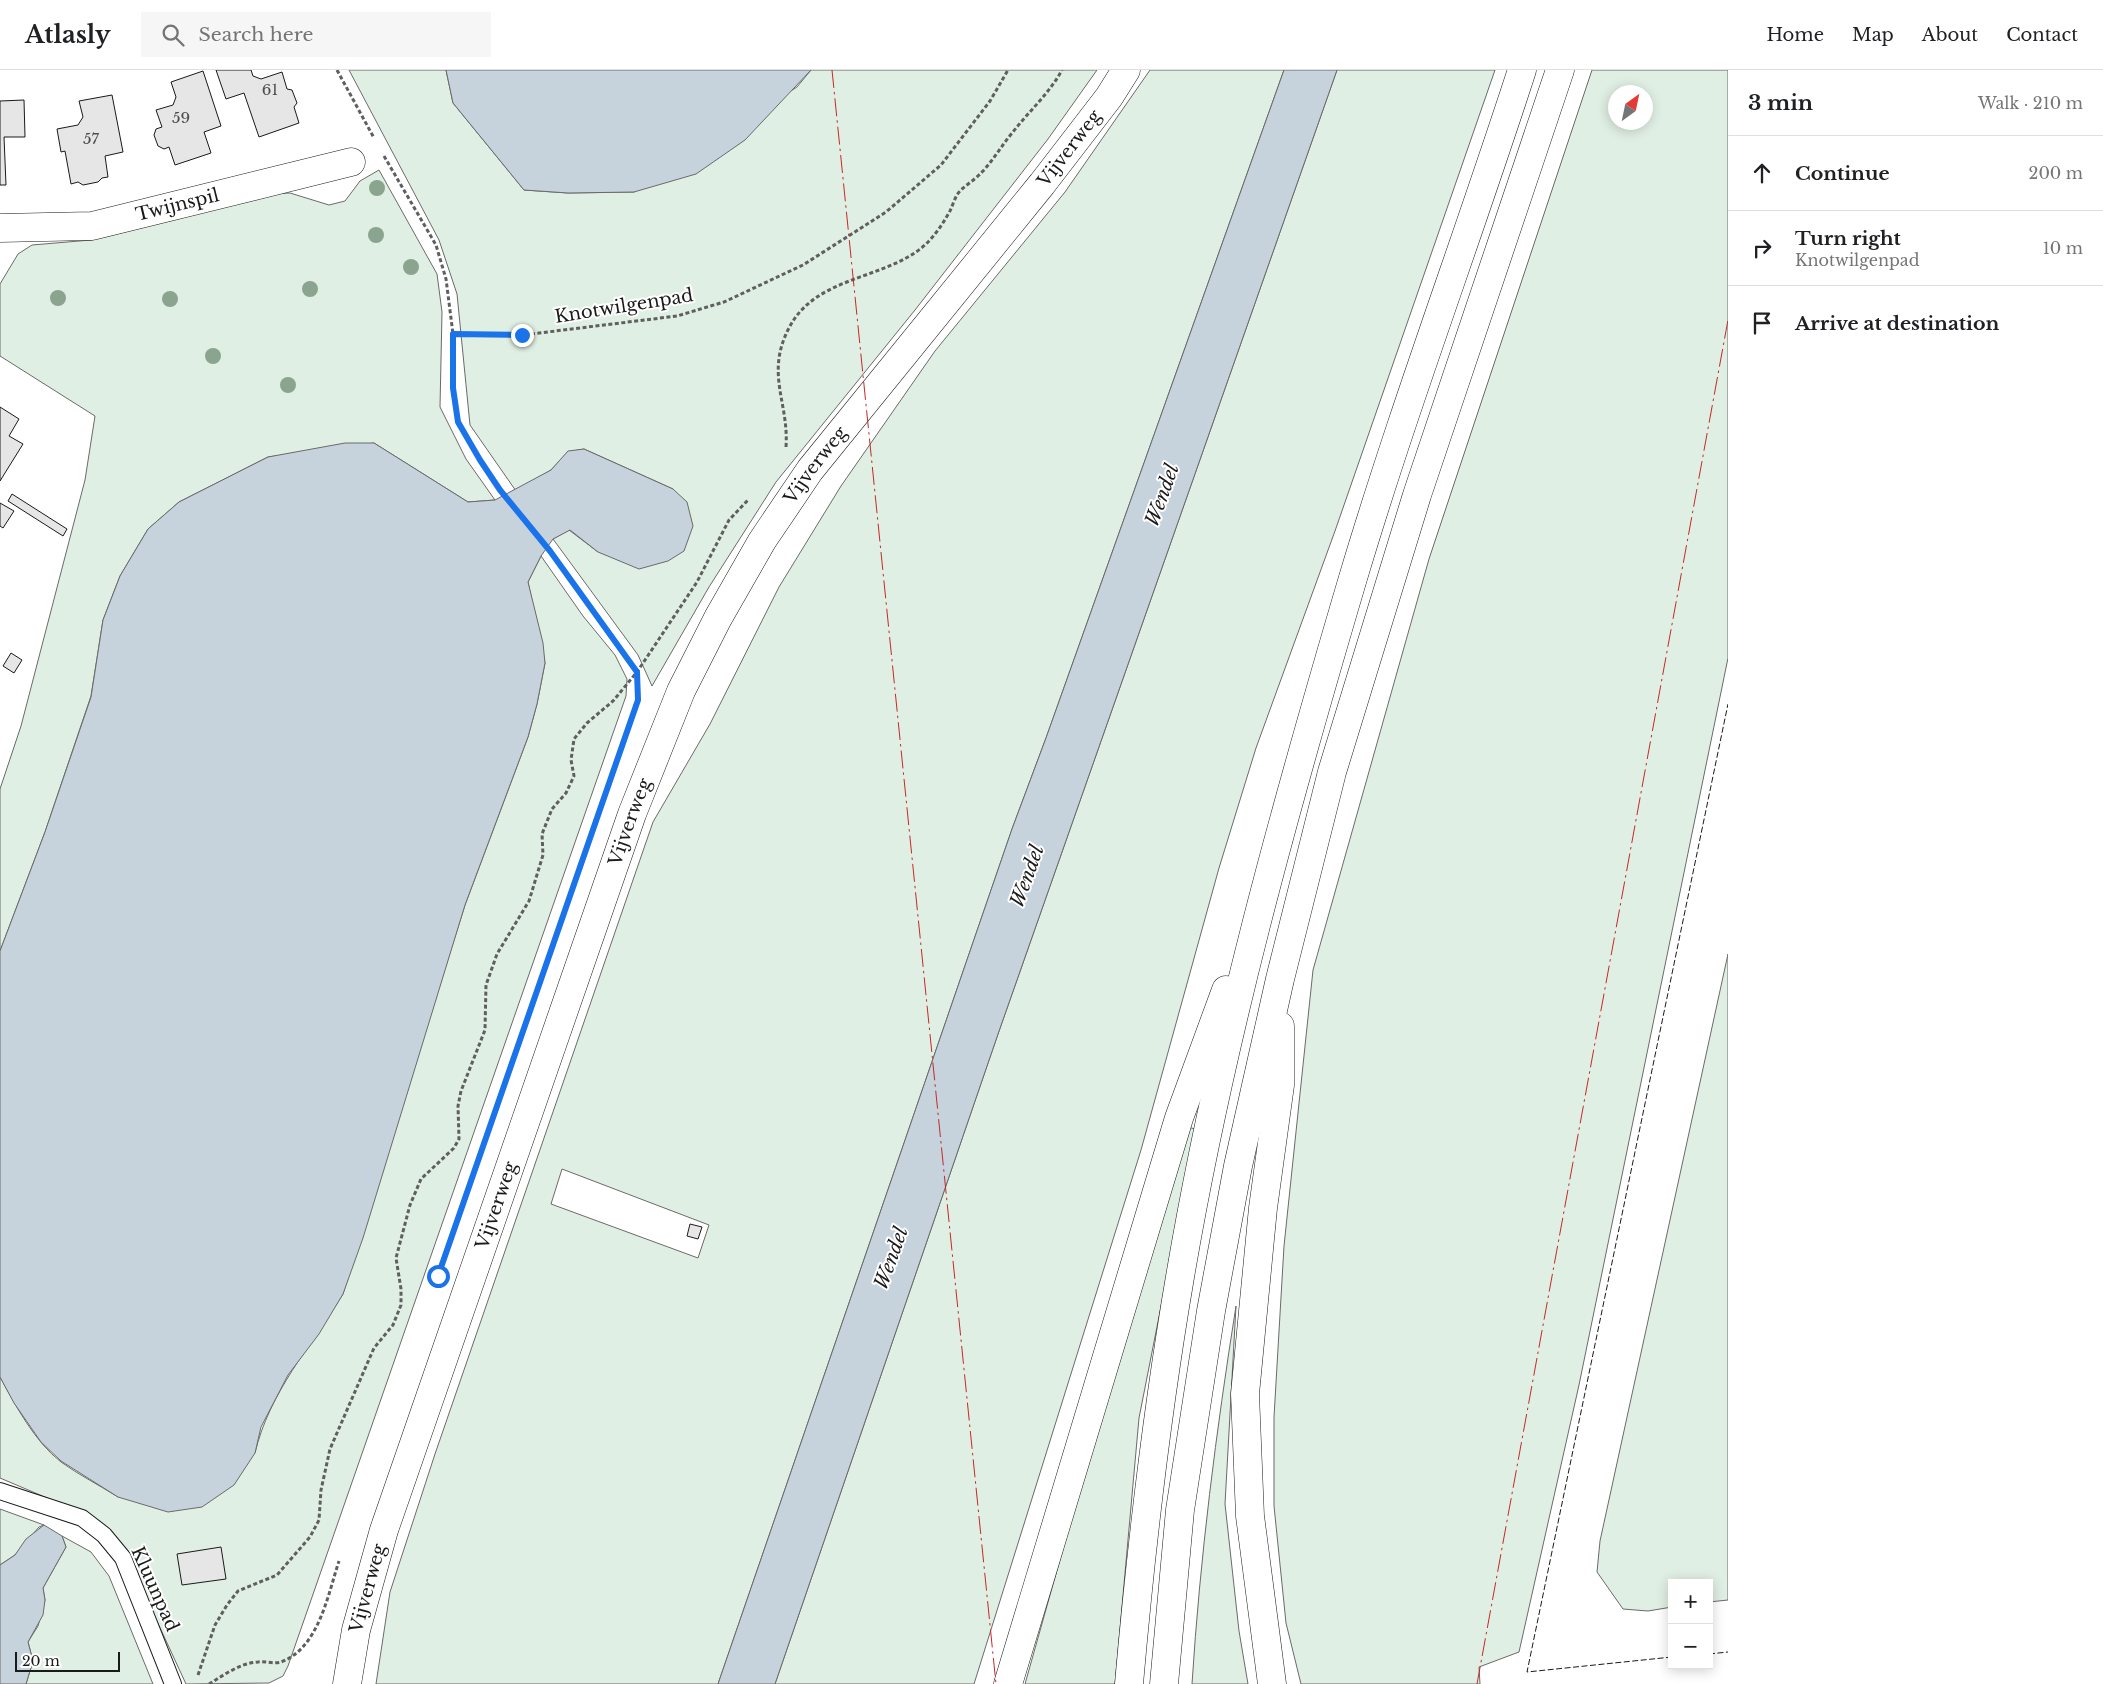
<!DOCTYPE html>
<meta charset="utf-8">
<style>
body{margin:0;font-family:"Libre Baskerville",serif;background:#f6f6f6;color:#202124}
.controls{position:absolute;right:15px;bottom:15px;display:grid;overflow:hidden;border-radius:0px;box-shadow:0 2px 12px #0003}
.controls button{width:45px;height:45px;display:grid;place-items:center;padding:0;border:0;border-bottom:1px solid #e0e0e0;background:#fff;color:#202124;font:25px sans-serif}
.compass{position:absolute;left:1608px;top:15px;width:45px;height:45px;border-radius:50%;background:#fff;box-shadow:0 2px 12px #0003;rotate:33deg}
.scale{position:absolute;left:15px;bottom:12px;width:105px;box-sizing:border-box;padding-left:5px;border:2px solid #1a1a1a;border-top:0;font-size:14px;line-height:18px;white-space:nowrap;color:#1a1a1a;-webkit-text-stroke:4px #fff;paint-order:stroke}
.stop{position:absolute;width:15px;height:15px;margin:-11px;border:4px solid #1a73e8;border-radius:50%;background:#fff}
.stop.end{background:#1a73e8;border-color:#fff;box-shadow:0 1px 5px #0008}
.list{margin:0;padding:0;list-style:none}
h2{display:flex;justify-content:space-between;align-items:center;height:65px;margin:0;padding:0 20px;font-size:21px}
h2 small{font-size:16px;font-weight:400;color:#757577}
.list li{display:grid;grid-template-columns:32px 1fr auto;gap:15px;align-items:center;box-sizing:border-box;height:75px;padding:0 20px;border-top:1px solid #e0e0e0}
.list b{display:block;font-size:19px;white-space:nowrap}
.list p{margin:0;font-size:16px;white-space:nowrap;color:#757577}
.list em{font-size:16px;font-style:normal;color:#757577}
.icon{flex:none;width:28px;height:28px;fill:none;stroke:currentColor;stroke-width:2;stroke-linecap:round;stroke-linejoin:round}
.map{position:relative;flex:none;width:1728px;height:1614px;overflow:hidden}
header{display:flex;align-items:center;gap:30px;box-sizing:border-box;height:70px;padding:0 25px;background:#fff;border-bottom:1px solid #e0e0e0}
header strong{font-size:24px}
nav{display:flex;gap:28px;margin-inline-start:auto;font-size:18px}
.search{width:350px;height:45px;background:#f6f6f6;display:flex;align-items:center;gap:12px;box-sizing:border-box;padding:0 18px;border-radius:0px;color:#757577;font-size:19px}
main{display:flex}
aside{flex:1;background:#fff}
.map>svg:first-child{display:block}
</style>
<header>
<strong>Atlasly</strong>
<div class="search"><svg class="icon" aria-label="search" viewBox="0 0 24 24"><circle cx="10" cy="10" r="6"/><path d="M15 15l6 6"/></svg>Search here</div>
<nav><a>Home</a><a>Map</a><a>About</a><a>Contact</a></nav>
</header>
<main>
<div class="map">
<svg width="1728" height="1614" viewBox="0 0 1728 1614">
<rect width="100%" height="100%" fill="#fff"/>
<g fill="#e0efe3" stroke="#6a6a6a" fill-rule="evenodd">
<path d="M349,0H446L453,33L524,120L568,123L634,122L797,17L811,0H1097L1048,69L915,240L776,412L709,517L652,616L638,585L553,469L569,460L598,482L673,419L584,379L568,382L551,400L516,421L470,355L457,224L439,170Z"/>
<path d="M1150,0H1284L1046,668L1012,759L718,1614H376L390,1522L435,1384L653,752L710,654L779,517L841,416L935,281L1065,122ZM562,1099L709,1155L698,1188L551,1134Z"/>
<path d="M1337,0H1495L1335,461L1256,678L1219,798L1141,1080L974,1614H775L998,964Z"/>
<path d="M1592,0H1728V588L1579,1315L1519,1582L1479,1597L1480,1614H1301L1286,1553L1274,1436V1347L1284,1176L1313,900L1429,489ZM1616,22H1646V52H1616Z"/>
<path d="M379,100L437,204L442,242L440,337L466,389L495,430L468,432L374,373L268,387L179,432L148,459L120,506L103,550L91,626L45,762L0,881V719L21,656L85,410L95,346L0,286V214L18,184L32,175L91,170L267,124L290,123L329,135L345,131L360,111Z"/>
<path d="M541,486L583,546L615,585L627,609L626,626L288,1596L283,1606L269,1613L186,1614L125,1482L80,1442L0,1408V1307C16,1336 34,1371 61,1392C79,1405 99,1415 118,1427L255,1383C269,1323 311,1276 343,1224L465,835L528,667L537,634L545,593L528,512Z"/>
<path d="M1728,884V1530L1709,1532V1513H1672V1537L1648,1541L1623,1539L1597,1502L1600,1471Z"/>
<path d="M1182,1056L1196,1059L1139,1348L1115,1614H1025Z"/>
<path d="M1236,1236L1225,1434L1239,1561L1248,1614H1192C1200,1487 1216,1362 1236,1236Z"/>
<path d="M0,1439L44,1455L39,1457L15,1485L0,1495Z"/>
<path d="M62,1466L91,1482L109,1506L153,1614H26L33,1591L28,1572L38,1556L45,1530L43,1518L66,1477Z"/>
</g>
<g fill="#c6d2dc" stroke="#6a6a6a">
<path d="M446,0H811L745,70L696,104L634,122L568,123L524,120L453,33Z"/>
<path d="M1284,0H1337L998,964L775,1614H718L1012,759L1046,668Z"/>
<path d="M345,373H374L468,432L495,430L551,400L568,381L584,379L673,419L687,432L693,456L684,481L668,491L639,499L598,482L570,460L553,469L541,486L528,512L543,573L545,593L537,634L528,667L465,835L363,1168L343,1224L319,1264L288,1305L261,1357L255,1383L234,1415L202,1437L168,1442L118,1427L61,1391L41,1372L14,1333L0,1307V881L45,762L91,627L103,550L120,506L148,459L179,432L268,387Z"/>
<path d="M44,1455L62,1466L66,1477L43,1518L45,1530L43,1545L28,1572L33,1591L26,1614H0V1495L15,1485L26,1469Z"/>
</g>
<g fill="#e6e6e6" stroke="#1a1a1a">
<path d="M216,0H251L253,6L261,9L282,2L287,19L292,20L297,33L294,37L299,53L259,67L244,23L226,29Z"/>
<path d="M203,1L221,56L204,62L211,83L175,95L169,77L164,79L158,76L154,65L156,59L162,57L156,40L173,35L176,27L171,12Z"/>
<path d="M112,25L123,82L105,86L108,107L102,108L98,112L83,115L78,112L71,114L65,81L61,82L57,59L78,55L83,47L79,31Z"/>
<path d="M24,30L25,67H4L6,115H0V31Z"/>
<path d="M0,337L19,349L9,366L23,374L0,411Z"/>
<path d="M12,424L67,459L63,466L8,431Z"/>
<path d="M0,433L14,441L3,458L0,456Z"/>
<path d="M11,583L22,590L14,603L3,596Z"/>
<path d="M690,1154L702,1157L698,1169L687,1166Z"/>
<path d="M221,1477L226,1509L182,1515L177,1484Z"/>
</g>
<g fill="none" stroke-linecap="round" stroke-linejoin="round">
<defs>
<path id="lane" d="M0,1421L82,1448L104,1465L123,1488L173,1614"/>
<g id="street">
<path id="s1" d="M0,158L92,156L351,92"/>
<path id="s2" d="M347,1614L356,1560L384,1460L632,744L681,621L718,548L762,471L810,400L1042,114L1109,27L1126,0"/>
</g>
<g id="highway">
<path d="M1008,1614L1179,1048L1226,920"/>
<path d="M1129,1614C1141,1478 1157,1341 1180,1207C1220,971 1285,738 1353,508C1404,337 1467,170 1522,0"/>
<path d="M1164,1614L1180,1440L1211,1241L1238,1096L1280,909L1332,702L1417,425L1560,0"/>
<path d="M1272,1614L1250,1446L1245,1324L1263,1138L1280,1015V956"/>
</g>
</defs>
<use href="#lane" stroke="#1a1a1a" stroke-width="18"/>
<use href="#street" stroke="#1a1a1a" stroke-width="29"/>
<use href="#highway" stroke="#1a1a1a" stroke-width="29"/>
<g stroke="#5f5f5f" stroke-width="3" stroke-dasharray="4 2.5" stroke-linecap="butt">
<path d="M337,0L374,68"/>
<path d="M384,86L436,175L446,209L453,264V318L458,352L480,390L500,420L550,481L637,602L638,630L618,687"/>
<path d="M453,264L523,265L677,246L724,232L803,195L886,142L941,95L990,31L1008,0"/>
<path d="M786,377C789,332 765,304 789,258C814,209 875,210 916,182C931,172 941,157 950,141C953,135 955,126 960,121C967,114 976,109 983,101C994,89 1002,75 1013,62C1029,41 1049,24 1062,0"/>
<path d="M198,1605L215,1555L227,1535L238,1521L277,1505L310,1467L319,1450L321,1420L330,1379L374,1278L393,1255L401,1235V1219L396,1188L410,1135L421,1109L454,1078L459,1069L458,1036L461,1021L485,960L486,915L497,884L529,831L543,785L542,764L552,739L566,723L574,706L571,690L574,669L587,653L613,631L637,602L697,512L729,450L748,430"/>
<path d="M209,1614C224,1605 240,1593 258,1592C265,1591 274,1594 281,1592C319,1578 328,1524 339,1491"/>
</g>
<use href="#lane" stroke="#fff" stroke-width="16"/>
<use href="#street" stroke="#fff" stroke-width="28"/>
<use href="#highway" stroke="#fff" stroke-width="28"/>
<g stroke="#1a1a1a" stroke-width="1" stroke-dasharray="6 2.5" stroke-linecap="butt">
<path d="M1709,1584L1728,1582"/>
<path d="M1672,1587L1527,1602L1728,634"/>
</g>
<g stroke="#c62828" stroke-width="1" stroke-dasharray="18 4 2.5 4" stroke-linecap="butt">
<path d="M832,0L996,1614"/>
<path d="M1477,1614L1728,250"/>
</g>
</g>
<g fill="#8aa48f">
<circle cx="377" cy="118" r="8"/>
<circle cx="376" cy="165" r="8"/>
<circle cx="411" cy="197" r="8"/>
<circle cx="310" cy="219" r="8"/>
<circle cx="58" cy="228" r="8"/>
<circle cx="170" cy="229" r="8"/>
<circle cx="213" cy="286" r="8"/>
<circle cx="288" cy="315" r="8"/>
</g>
<g fill="none" stroke-linecap="round" stroke-linejoin="round">
<path stroke="#1a73e8" stroke-width="6" d="M438,1206L638,630L637,602L550,481L500,420L480,390L458,352L453,318V264L522,265"/>
</g>
<g text-anchor="middle" dominant-baseline="central" stroke-width="4" stroke-linejoin="round" paint-order="stroke">
<g font-size="15" fill="#4d4d4d">
<text x="270" y="19">61</text>
<text x="181" y="47">59</text>
<text x="91" y="68">57</text>
</g>
<g font-size="18" fill="#1a1a1a" stroke="#fff">
<text stroke="none"><textPath href="#s2" startOffset="1718">Vijverweg</textPath></text>
<text stroke="none"><textPath href="#s1" startOffset="180">Twijnspil</textPath></text>
<text transform="translate(624 236) rotate(-9)">Knotwilgenpad</text>
<text stroke="none"><textPath href="#s2" startOffset="1312">Vijverweg</textPath></text>
<text stroke="none"><textPath href="#s2" startOffset="908">Vijverweg</textPath></text>
<text stroke="none"><textPath href="#s2" startOffset="502">Vijverweg</textPath></text>
<text transform="translate(155 1519) rotate(66)">Kluunpad</text>
<text stroke="none"><textPath href="#s2" startOffset="98">Vijverweg</textPath></text>
</g>
<g font-size="19" font-style="italic" fill="#1a1a1a" stroke="#fff">
<text transform="translate(1162 425) rotate(-70)">Wendel</text>
<text transform="translate(1027 806) rotate(-70)">Wendel</text>
<text transform="translate(891 1188) rotate(-70)">Wendel</text>
</g>
</g>
</svg>
<div class="controls">
<button>+</button>
<button>−</button>
</div>
<svg class="compass" viewBox="-18 -18 36 36"><path d="M0-13l5 13h-10z" fill="#e53935"/><path d="M0 13l5-13h-10z" fill="#757577"/></svg>
<div class="scale">20 m</div>
<div class="stop" style="left:438px;top:1206px"></div>
<div class="stop end" style="left:522px;top:265px"></div>
</div>
<aside>
<h2>3 min<small>Walk · 210 m</small></h2>
<ul class="list">
<li><svg class="icon" aria-label="ahead" viewBox="0 0 24 24"><path d="M12 20V5M6 11l6-6 6 6"/></svg><div><b>Continue</b></div><em>200 m</em></li>
<li><svg class="icon" aria-label="right" viewBox="0 0 24 24"><path d="M7 20v-9h11M14 6l5 5-5 5"/></svg><div><b>Turn right</b><p>Knotwilgenpad</p></div><em>10 m</em></li>
<li><svg class="icon" aria-label="arrive" viewBox="0 0 24 24"><path d="M6 21V4h12l-3 4 3 4H6"/></svg><div><b>Arrive at destination</b></div></li>
</ul>
</aside>
</main>
